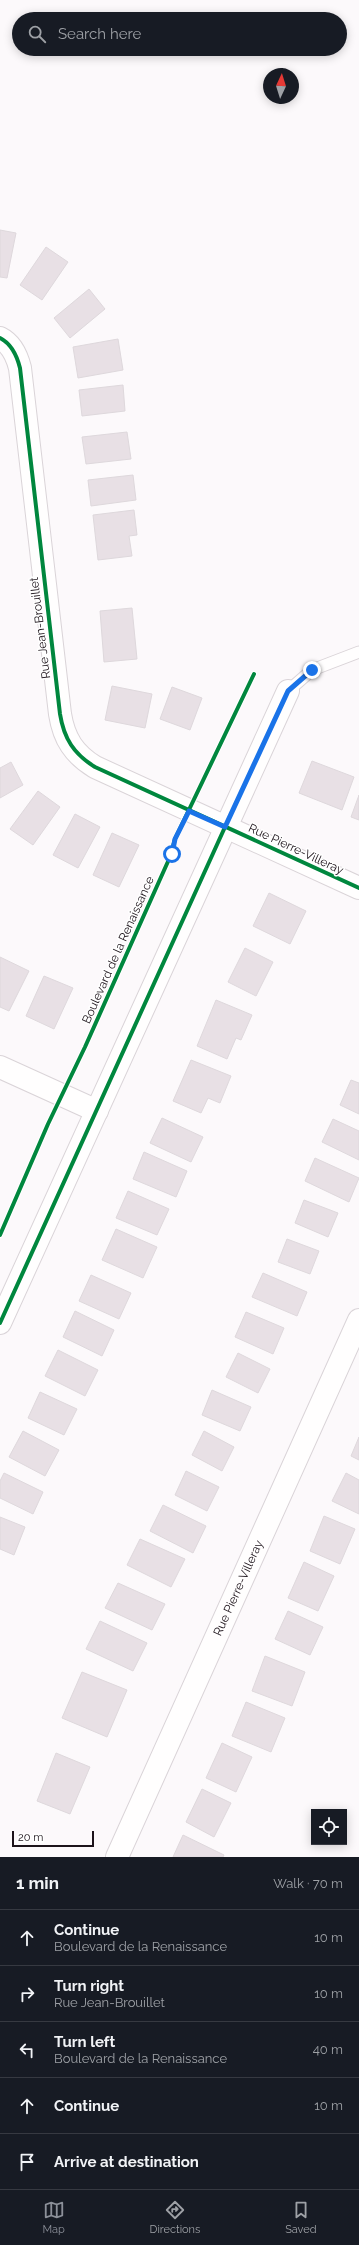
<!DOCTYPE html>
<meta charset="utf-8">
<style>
body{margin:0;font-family:Raleway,sans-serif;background:#20242c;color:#f1f3f6}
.controls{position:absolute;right:12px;bottom:12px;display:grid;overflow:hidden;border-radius:0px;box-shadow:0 2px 10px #0003}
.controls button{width:36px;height:36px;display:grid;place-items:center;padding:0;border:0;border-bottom:1px solid #363941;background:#171b24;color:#f1f3f6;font:20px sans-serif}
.compass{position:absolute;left:263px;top:68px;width:36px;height:36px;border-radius:50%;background:#171b24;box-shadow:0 2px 10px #0003;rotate:4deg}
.scale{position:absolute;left:12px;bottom:10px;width:82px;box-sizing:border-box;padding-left:4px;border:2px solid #1c131a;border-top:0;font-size:11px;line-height:14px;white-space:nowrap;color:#1c131a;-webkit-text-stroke:3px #fff;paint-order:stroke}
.stop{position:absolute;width:12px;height:12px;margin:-9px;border:3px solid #1a73e8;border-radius:50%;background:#fff}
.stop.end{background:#1a73e8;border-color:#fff;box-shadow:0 1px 4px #0008}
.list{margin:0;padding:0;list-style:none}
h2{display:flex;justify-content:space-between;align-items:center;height:52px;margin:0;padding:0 16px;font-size:17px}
h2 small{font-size:13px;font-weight:400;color:#9ea1a6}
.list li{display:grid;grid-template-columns:26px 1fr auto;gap:12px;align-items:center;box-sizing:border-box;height:56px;padding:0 16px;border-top:1px solid #363941}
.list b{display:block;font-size:15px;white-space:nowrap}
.list p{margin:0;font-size:13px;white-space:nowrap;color:#9ea1a6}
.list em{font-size:13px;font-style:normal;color:#9ea1a6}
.icon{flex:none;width:22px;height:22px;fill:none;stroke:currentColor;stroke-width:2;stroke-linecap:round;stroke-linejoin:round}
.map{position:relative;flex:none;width:359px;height:1857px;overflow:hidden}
.search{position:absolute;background:#171b24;box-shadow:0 2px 10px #0003;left:12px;right:12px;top:12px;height:44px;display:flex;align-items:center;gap:10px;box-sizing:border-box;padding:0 14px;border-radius:22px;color:#9ea1a6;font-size:15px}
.sheet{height:332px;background:#171b24}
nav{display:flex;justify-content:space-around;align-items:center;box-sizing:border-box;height:56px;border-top:1px solid #363941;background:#171b24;font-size:11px;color:#9ea1a6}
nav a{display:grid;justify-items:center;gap:2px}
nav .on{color:#8c9099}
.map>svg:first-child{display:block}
</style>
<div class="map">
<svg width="359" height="1857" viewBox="0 0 359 1857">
<rect width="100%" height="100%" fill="#fcf9fb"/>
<g fill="#e8e0e5" stroke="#ded8dc">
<path d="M0,230L16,233L7,278L0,277Z"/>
<path d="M46,247L68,262L42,300L20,285Z"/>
<path d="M89,289L105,309L70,338L54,318Z"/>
<path d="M118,339L123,370L78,378L73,347Z"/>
<path d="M123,385L125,411L82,416L79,390Z"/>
<path d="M127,432L131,459L86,464L82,437Z"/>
<path d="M133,475L136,500L91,506L88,480Z"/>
<path d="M134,510L137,535L129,536L132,556L98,560L93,515Z"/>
<path d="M132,608L137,659L104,662L100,611Z"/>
<path d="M112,686L152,694L145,728L105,720Z"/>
<path d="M172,687L202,698L190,730L160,719Z"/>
<path d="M312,761L354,777L342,810L299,793Z"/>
<path d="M11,762L23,785L0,798V768Z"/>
<path d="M38,791L60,807L33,845L10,829Z"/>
<path d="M359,795V820L351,817Z"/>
<path d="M75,814L100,827L78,868L53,855Z"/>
<path d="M112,833L139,845L119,887L93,875Z"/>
<path d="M269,893L306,911L290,944L253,926Z"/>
<path d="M245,948L273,962L256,996L228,982Z"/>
<path d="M0,957L29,971L9,1011L0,1007Z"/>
<path d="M44,976L73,988L54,1029L26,1016Z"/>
<path d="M216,1000L252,1015L241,1040L236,1038L227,1059L197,1046Z"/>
<path d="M191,1060L231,1076L220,1103L208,1098L201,1113L173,1101Z"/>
<path d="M351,1080L359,1083V1114L340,1105Z"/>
<path d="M162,1118L203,1137L191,1162L150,1143Z"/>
<path d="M333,1119L359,1131V1160L322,1142Z"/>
<path d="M144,1152L187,1171L176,1197L133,1179Z"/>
<path d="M315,1158L359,1178L349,1202L305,1181Z"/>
<path d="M128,1191L169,1209L157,1235L116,1218Z"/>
<path d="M304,1200L338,1213L328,1237L295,1223Z"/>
<path d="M116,1229L157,1247L143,1278L102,1260Z"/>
<path d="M287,1239L319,1251L310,1274L278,1262Z"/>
<path d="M263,1273L307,1292L297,1316L252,1297Z"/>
<path d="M91,1275L131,1293L119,1319L79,1301Z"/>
<path d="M75,1311L114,1330L102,1356L63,1337Z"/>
<path d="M246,1312L284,1328L273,1354L235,1337Z"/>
<path d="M58,1350L98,1370L85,1396L45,1376Z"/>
<path d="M238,1353L270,1369L258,1393L226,1377Z"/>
<path d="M212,1390L251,1407L240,1431L202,1415Z"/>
<path d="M40,1392L77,1409L64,1435L28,1418Z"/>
<path d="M23,1431L59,1450L45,1476L9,1457Z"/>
<path d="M204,1431L234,1447L222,1471L192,1455Z"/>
<path d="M359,1437V1460L351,1456Z"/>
<path d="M186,1471L219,1487L207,1511L175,1495Z"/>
<path d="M4,1473L43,1492L33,1514L0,1498V1481Z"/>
<path d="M346,1473L359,1480V1514L332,1501Z"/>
<path d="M163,1505L206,1526L193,1553L150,1531Z"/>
<path d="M324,1516L355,1529L340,1564L310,1551Z"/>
<path d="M0,1517L25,1527L14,1555L0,1549Z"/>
<path d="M140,1539L185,1559L171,1587L127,1565Z"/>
<path d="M304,1562L334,1576L318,1611L288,1598Z"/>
<path d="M118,1583L165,1604L152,1630L105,1608Z"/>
<path d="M288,1611L323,1627L310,1655L275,1639Z"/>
<path d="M100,1621L147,1643L133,1671L86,1649Z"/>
<path d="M265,1656L305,1672L292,1706L252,1691Z"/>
<path d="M82,1672L127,1690L107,1737L62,1718Z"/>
<path d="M246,1702L285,1718L271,1752L232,1736Z"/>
<path d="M222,1743L252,1757L236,1792L206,1778Z"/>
<path d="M56,1753L90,1767L70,1814L37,1801Z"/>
<path d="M202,1789L231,1803L214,1837L186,1822Z"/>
<path d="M183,1835L224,1855L223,1857H173Z"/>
</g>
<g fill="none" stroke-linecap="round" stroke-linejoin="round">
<defs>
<path id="lane" d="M288,691L312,670L359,652"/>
<g id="street">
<path d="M0,338C12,344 17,356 20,368L60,714C64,739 74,754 95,767L359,888"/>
<path d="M0,1067L97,1111"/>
<path d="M0,1323L288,691"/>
<path id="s1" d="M117,1857L359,1320"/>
</g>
</defs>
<use href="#lane" stroke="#dad4d8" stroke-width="13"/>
<use href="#street" stroke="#dad4d8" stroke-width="24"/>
<use href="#lane" stroke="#fffefe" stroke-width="11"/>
<use href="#street" stroke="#fffefe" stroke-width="22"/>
<defs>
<g id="cycleway">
<path d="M0,338C12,344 17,356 20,368L60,714C64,739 74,754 95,767L359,888"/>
<path d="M0,1235L48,1124L85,1047L170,857L175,839L254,674"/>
<path d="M0,1323L225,827"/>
</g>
</defs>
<use href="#cycleway" stroke="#fff" stroke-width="6"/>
<use href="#cycleway" stroke="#00873e" stroke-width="4"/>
</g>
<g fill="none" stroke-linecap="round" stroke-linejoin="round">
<path stroke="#1a73e8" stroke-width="5" d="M172,854L175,839L189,811L225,827L288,691L312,670"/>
</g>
<g text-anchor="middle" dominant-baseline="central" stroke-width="3" stroke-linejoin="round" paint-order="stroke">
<g font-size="12" fill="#1c131a" stroke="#fff">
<text transform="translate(40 628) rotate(-97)">Rue Jean-Brouillet</text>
<text transform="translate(296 849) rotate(25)">Rue Pierre-Villeray</text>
<text transform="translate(118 950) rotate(-66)">Boulevard de la Renaissance</text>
<text stroke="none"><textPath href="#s1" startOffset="295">Rue Pierre-Villeray</textPath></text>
</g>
</g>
</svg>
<div class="controls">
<button><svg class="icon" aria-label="locate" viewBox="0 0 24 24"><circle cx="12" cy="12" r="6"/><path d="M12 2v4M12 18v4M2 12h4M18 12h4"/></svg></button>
</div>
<svg class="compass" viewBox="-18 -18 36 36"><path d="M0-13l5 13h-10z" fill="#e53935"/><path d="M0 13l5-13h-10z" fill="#9ea1a6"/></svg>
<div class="scale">20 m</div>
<div class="stop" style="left:172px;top:854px"></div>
<div class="stop end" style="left:312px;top:670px"></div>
<div class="search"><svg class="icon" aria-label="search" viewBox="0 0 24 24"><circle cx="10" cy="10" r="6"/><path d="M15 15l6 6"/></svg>Search here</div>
</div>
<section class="sheet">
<h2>1 min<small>Walk · 70 m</small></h2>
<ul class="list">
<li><svg class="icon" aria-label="ahead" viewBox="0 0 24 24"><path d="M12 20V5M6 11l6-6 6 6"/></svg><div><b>Continue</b><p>Boulevard de la Renaissance</p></div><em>10 m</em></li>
<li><svg class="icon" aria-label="right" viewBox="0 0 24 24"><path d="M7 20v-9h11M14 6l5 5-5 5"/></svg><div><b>Turn right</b><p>Rue Jean-Brouillet</p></div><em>10 m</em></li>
<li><svg class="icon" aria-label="left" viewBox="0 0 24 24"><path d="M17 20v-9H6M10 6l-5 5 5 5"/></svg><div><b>Turn left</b><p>Boulevard de la Renaissance</p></div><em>40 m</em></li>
<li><svg class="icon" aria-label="ahead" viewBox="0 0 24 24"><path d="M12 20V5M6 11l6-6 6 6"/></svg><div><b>Continue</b></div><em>10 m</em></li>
<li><svg class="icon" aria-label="arrive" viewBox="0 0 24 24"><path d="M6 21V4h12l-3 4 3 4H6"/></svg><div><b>Arrive at destination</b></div></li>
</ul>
</section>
<nav>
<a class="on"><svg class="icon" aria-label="map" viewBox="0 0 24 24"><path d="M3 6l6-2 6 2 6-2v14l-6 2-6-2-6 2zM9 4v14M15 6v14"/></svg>Map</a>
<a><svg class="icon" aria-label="directions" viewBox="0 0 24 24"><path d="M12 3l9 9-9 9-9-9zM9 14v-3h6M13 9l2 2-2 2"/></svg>Directions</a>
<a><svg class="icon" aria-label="saved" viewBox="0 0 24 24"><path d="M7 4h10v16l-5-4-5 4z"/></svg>Saved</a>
</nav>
